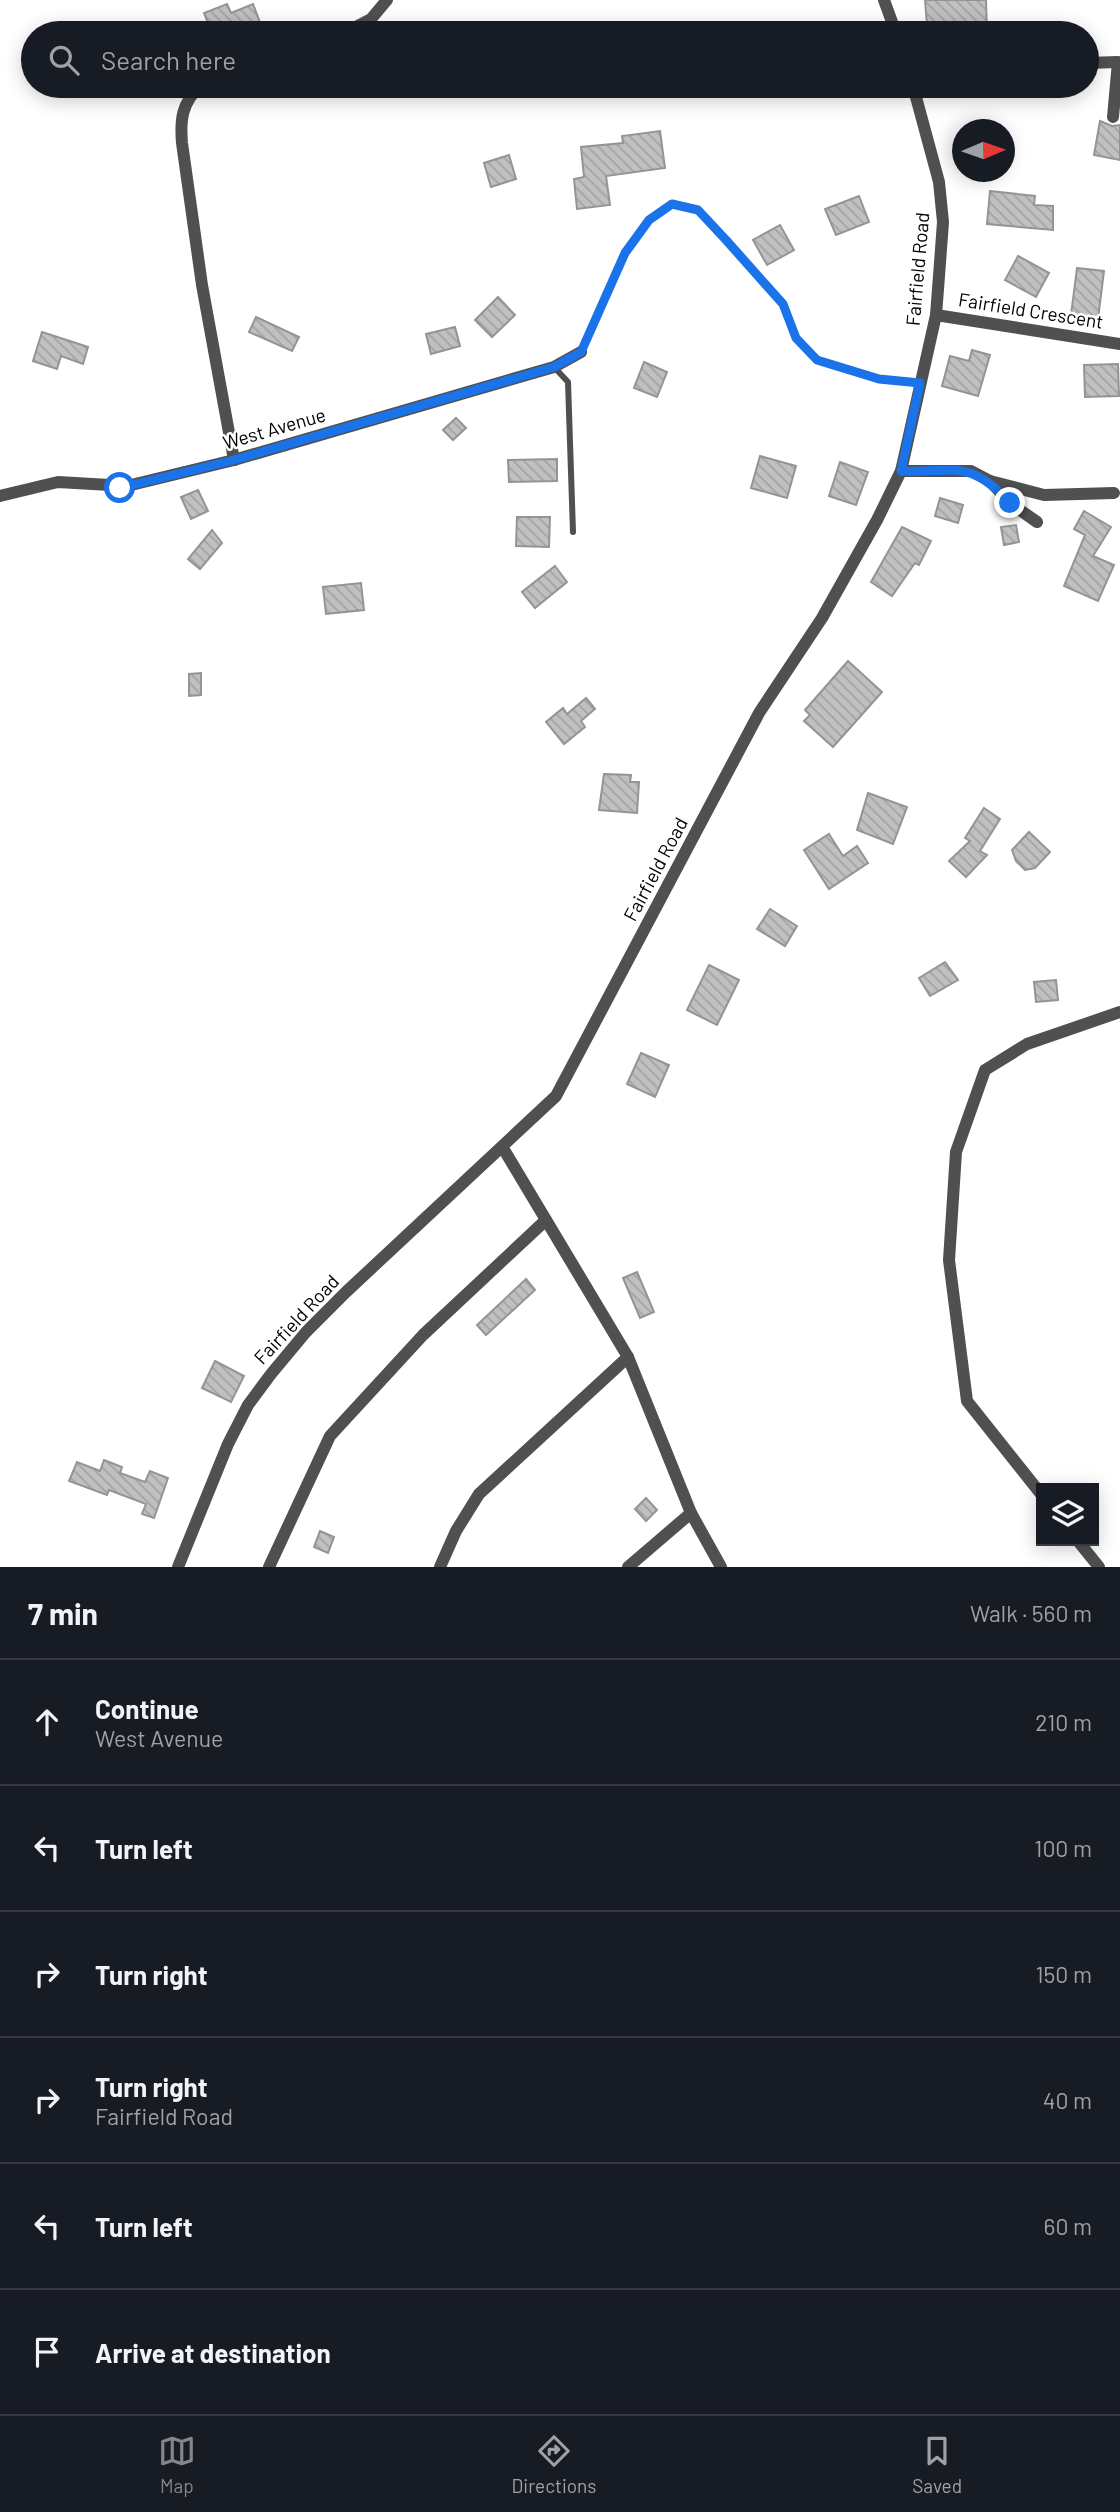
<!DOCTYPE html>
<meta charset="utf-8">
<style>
body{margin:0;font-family:Barlow,sans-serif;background:#242831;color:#f1f3f6}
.controls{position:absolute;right:21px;bottom:21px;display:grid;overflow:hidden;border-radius:0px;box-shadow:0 4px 18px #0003}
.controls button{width:63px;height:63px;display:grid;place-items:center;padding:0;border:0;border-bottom:2px solid #363941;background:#171b24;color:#f1f3f6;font:35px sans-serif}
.compass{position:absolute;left:952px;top:119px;width:63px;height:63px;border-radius:50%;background:#171b24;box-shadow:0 4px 18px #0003;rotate:88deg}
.stop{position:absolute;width:21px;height:21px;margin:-16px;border:5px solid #1a73e8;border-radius:50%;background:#fff}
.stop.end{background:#1a73e8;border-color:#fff;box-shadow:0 2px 7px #0008}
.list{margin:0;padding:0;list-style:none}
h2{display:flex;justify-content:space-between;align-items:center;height:91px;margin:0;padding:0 28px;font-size:30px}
h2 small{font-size:23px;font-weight:400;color:#9ea1a6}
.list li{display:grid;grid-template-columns:46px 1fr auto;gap:21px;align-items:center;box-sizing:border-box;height:126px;padding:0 28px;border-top:2px solid #363941}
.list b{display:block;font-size:26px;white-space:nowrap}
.list p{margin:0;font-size:23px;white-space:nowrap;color:#9ea1a6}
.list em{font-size:23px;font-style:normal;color:#9ea1a6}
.icon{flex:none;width:38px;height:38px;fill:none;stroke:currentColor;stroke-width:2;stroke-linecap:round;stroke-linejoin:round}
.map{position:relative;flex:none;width:1120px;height:1567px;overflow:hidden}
.search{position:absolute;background:#171b24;box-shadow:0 4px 18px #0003;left:21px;right:21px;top:21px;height:77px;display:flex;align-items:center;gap:18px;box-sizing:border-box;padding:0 24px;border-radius:38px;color:#9ea1a6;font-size:26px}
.sheet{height:847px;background:#171b24}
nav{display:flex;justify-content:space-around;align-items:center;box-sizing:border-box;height:98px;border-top:2px solid #363941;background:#171b24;font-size:19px;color:#9ea1a6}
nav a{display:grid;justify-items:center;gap:4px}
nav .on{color:#858687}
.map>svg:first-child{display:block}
</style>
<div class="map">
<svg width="1120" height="1567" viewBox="0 0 1120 1567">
<defs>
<pattern id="building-back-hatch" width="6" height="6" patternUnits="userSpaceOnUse" patternTransform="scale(1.75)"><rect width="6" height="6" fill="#c0c0c0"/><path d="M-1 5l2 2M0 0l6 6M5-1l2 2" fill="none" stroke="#a3a3a3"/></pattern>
</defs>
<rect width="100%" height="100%" fill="#fff"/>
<g fill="url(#building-back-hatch)" stroke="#949494" stroke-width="2">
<path d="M925,0H986L987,33H956V23L927,25Z"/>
<path d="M227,4L231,13L253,4L264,33H184L208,23L204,13Z"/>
<path d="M1100,121L1112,126L1120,125V160L1094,155Z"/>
<path d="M660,131L665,168L606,176L610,205L577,209L574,179L584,177L581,147L623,143L622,136Z"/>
<path d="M509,155L516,179L491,187L484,163Z"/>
<path d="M990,191L1035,196L1034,205L1053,206V230L987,224Z"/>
<path d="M859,196L869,222L836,235L825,209Z"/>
<path d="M780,225L794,250L767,265L753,240Z"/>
<path d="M1018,256L1049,273L1036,297L1005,280Z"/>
<path d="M1077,268L1104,271L1098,319L1071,315Z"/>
<path d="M498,297L515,315L492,337L475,320Z"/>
<path d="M256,317L299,337L292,351L249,332Z"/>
<path d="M455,327L460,346L431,354L426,334Z"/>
<path d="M42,332L88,347L83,364L61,356L57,369L33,361Z"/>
<path d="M972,350L990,355L978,396L942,386L950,356L969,361Z"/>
<path d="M644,362L667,372L657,397L634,388Z"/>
<path d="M1118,364L1119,396L1085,397L1084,365Z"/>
<path d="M456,418L466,428L453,440L443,430Z"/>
<path d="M760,456L796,466L787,498L751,488Z"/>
<path d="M557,459V481L509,482L508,460Z"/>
<path d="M840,462L868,472L856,505L829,496Z"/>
<path d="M198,490L208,511L191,519L181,497Z"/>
<path d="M940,498L963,505L958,523L935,516Z"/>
<path d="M1084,511L1111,527L1093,556L1114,565L1098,601L1064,586L1085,535L1074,529Z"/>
<path d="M517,517H550L549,547L516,546Z"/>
<path d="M1016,525L1019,542L1004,545L1001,527Z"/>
<path d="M902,527L931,541L919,565L915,563L892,596L871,582Z"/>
<path d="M212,530L222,543L200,569L188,559Z"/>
<path d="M555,566L567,582L535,608L522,592Z"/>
<path d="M361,583L364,610L326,614L323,587Z"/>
<path d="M848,661L882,692L833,747L804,721L810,715L805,710Z"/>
<path d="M201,673V695L189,696V674Z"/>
<path d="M586,698L595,709L581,721L585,727L564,744L546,722L563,708L567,714Z"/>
<path d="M604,774L631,775L630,782H639L637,813L599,810Z"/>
<path d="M868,793L907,807L893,844L857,830Z"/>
<path d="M984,808L1000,819L980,851L987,855L966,877L949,861L970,841L965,838Z"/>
<path d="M1029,832L1050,852L1035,868L1025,870L1016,861L1012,850Z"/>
<path d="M829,834L843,856L857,846L868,863L829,889L804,850Z"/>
<path d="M770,909L797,926L785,946L757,929Z"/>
<path d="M945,962L958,980L930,996L919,978Z"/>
<path d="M709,965L739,980L717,1025L687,1010Z"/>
<path d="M1056,980L1058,1000L1036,1002L1034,982Z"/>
<path d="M641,1053L669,1065L655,1097L627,1084Z"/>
<path d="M637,1272L654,1312L640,1318L623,1278Z"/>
<path d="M526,1279L535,1290L486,1335L477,1325Z"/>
<path d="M215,1361L244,1376L231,1402L202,1388Z"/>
<path d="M104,1460L122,1467L120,1473L145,1482L150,1471L168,1478L154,1518L142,1514L146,1504L109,1490L107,1495L69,1481L77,1462L100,1471Z"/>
<path d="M646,1498L657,1510L646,1521L635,1509Z"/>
<path d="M320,1531L334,1537L328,1553L314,1547Z"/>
</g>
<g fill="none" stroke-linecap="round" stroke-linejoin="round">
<g stroke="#505050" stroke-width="6">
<path d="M581,352L625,253L649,220L672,204L698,210L726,240L783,304L796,337L816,360L879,379L920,383"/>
<path d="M554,367L568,382L573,532"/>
</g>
<g stroke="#505050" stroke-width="12">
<path d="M884,0L896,33"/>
<path d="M344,33L371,19L387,0"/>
<path d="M1087,63L1118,62L1113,117"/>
<path d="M200,86C182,103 180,119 182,143L202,285L234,460"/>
<path d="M936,315L1120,344"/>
<path d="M901,471H971L990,481L1044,495L1114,493"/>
<path d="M990,481L1010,503L1037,522"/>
<path d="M0,496L58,482L127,486L234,460L554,367L581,352"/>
<path d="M503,1148L628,1357L691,1513L721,1567"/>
<path d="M1041,1494L967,1401L949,1260L956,1152L985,1070L1027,1044L1120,1012"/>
<path d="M1078,1541L1099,1567"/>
<path d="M178,1567L228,1444L248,1405L271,1374L306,1332L346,1292L556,1096L759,713L822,618L877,520L901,471L936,315L939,276L943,222L939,182L913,86"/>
<path d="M269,1567L330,1436L423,1335L546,1220"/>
<path d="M440,1567L456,1531L479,1494L628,1357"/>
<path d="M628,1567L691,1513"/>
</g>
</g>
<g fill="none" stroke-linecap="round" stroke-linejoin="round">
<path stroke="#1a73e8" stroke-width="9" d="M120,488L234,460L554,367L581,352L625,253L649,220L672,204L698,210L726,240L783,304L796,338L817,360L879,379L920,383L901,471C956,473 969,458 1010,503"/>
</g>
<g text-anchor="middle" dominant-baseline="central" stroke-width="5" stroke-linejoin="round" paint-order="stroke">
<g font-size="19" fill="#000" stroke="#fff">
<text transform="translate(917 269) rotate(-85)">Fairfield Road</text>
<text transform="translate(1031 310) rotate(9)">Fairfield Crescent</text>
<text transform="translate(274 428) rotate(-16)">West Avenue</text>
<text transform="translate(655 869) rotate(-62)">Fairfield Road</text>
<text transform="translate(296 1319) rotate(-47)">Fairfield Road</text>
</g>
</g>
</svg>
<div class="controls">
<button><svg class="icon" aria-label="layers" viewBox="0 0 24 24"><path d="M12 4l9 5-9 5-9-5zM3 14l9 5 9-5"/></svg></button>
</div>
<svg class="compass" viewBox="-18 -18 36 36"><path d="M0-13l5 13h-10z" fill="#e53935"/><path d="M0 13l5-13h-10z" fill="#9ea1a6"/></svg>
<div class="stop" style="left:120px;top:488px"></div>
<div class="stop end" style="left:1010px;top:503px"></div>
<div class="search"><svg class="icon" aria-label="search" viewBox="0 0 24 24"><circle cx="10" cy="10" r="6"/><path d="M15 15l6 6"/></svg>Search here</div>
</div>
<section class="sheet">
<h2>7 min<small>Walk · 560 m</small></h2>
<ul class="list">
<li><svg class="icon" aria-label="ahead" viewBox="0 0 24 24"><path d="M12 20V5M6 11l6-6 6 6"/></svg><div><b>Continue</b><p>West Avenue</p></div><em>210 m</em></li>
<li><svg class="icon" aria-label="left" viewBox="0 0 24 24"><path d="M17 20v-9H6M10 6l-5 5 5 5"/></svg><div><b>Turn left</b></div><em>100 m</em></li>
<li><svg class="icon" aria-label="right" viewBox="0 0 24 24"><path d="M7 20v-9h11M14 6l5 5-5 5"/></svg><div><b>Turn right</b></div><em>150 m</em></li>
<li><svg class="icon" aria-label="right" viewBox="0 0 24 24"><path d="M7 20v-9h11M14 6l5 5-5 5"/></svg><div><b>Turn right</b><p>Fairfield Road</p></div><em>40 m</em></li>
<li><svg class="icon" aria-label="left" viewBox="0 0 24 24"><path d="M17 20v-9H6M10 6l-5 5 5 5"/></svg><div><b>Turn left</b></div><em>60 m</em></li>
<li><svg class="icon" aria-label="arrive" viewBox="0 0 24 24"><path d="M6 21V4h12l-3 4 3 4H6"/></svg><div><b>Arrive at destination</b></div></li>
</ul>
</section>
<nav>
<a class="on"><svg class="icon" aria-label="map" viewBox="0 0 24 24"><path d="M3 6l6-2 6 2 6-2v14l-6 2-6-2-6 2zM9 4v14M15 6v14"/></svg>Map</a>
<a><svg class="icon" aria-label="directions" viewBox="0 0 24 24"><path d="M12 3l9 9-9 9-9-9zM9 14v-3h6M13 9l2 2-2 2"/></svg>Directions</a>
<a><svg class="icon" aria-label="saved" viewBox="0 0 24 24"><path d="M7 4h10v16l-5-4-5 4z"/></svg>Saved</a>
</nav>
